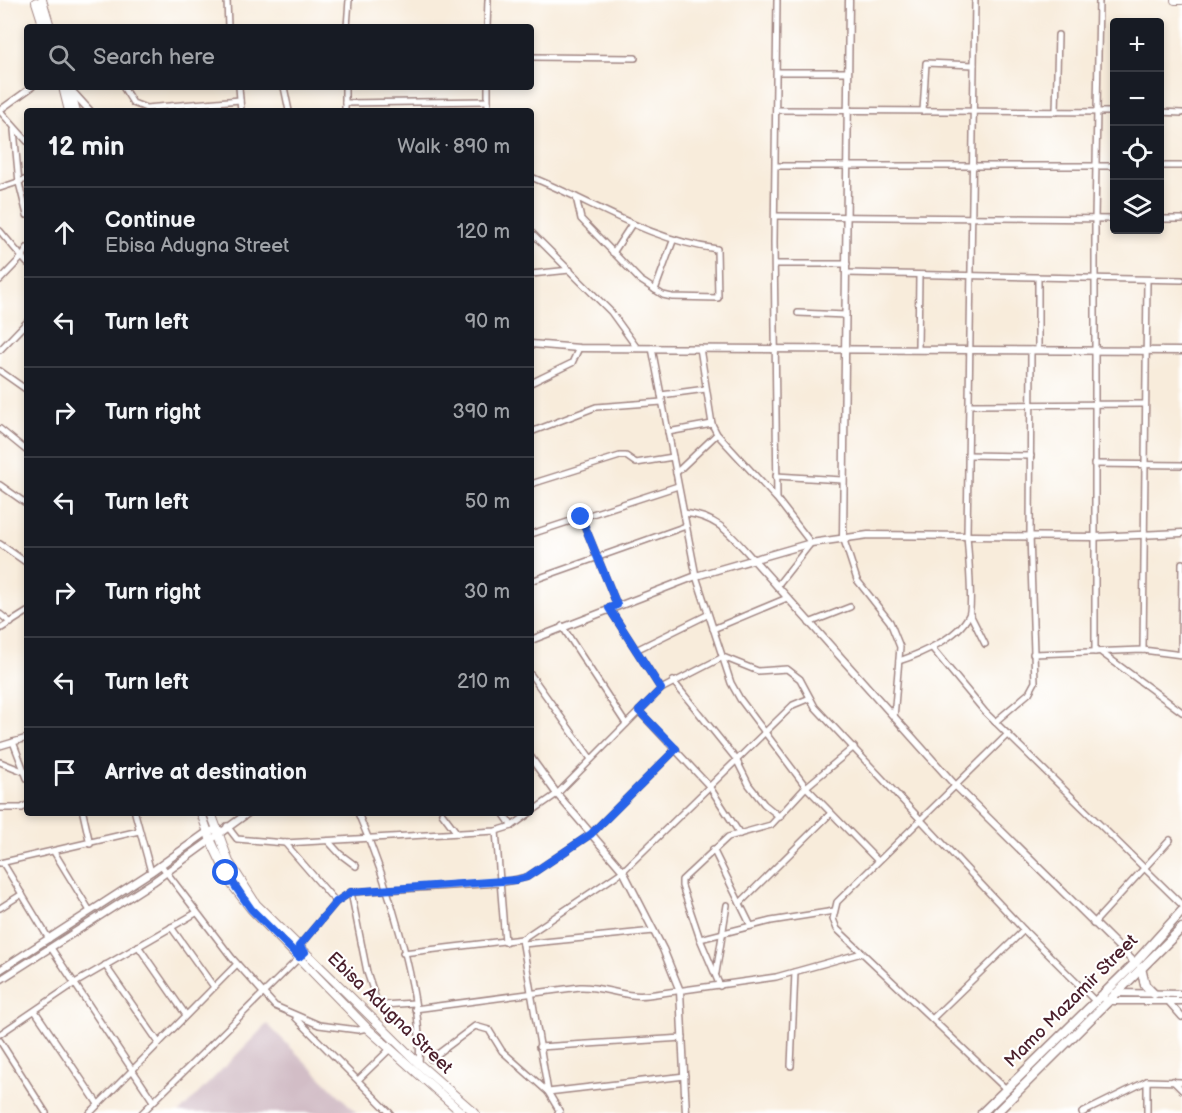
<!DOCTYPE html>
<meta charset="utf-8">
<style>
body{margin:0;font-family:"Balsamiq Sans",sans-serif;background:#20242c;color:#f1f3f6}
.controls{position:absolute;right:18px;top:18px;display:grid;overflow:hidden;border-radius:6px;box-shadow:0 3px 9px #0003}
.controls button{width:54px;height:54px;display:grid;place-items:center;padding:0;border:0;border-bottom:2px solid #363941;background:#171b24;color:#f1f3f6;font:30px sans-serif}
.stop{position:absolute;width:18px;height:18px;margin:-14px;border:4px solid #2563eb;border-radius:50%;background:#fff}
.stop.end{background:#2563eb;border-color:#fff;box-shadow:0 2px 6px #0008}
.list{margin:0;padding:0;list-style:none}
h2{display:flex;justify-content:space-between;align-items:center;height:78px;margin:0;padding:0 24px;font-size:26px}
h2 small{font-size:20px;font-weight:400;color:#9ea1a6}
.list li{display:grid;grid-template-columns:39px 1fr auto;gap:18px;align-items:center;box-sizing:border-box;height:90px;padding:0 24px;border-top:2px solid #363941}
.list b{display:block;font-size:22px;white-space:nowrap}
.list p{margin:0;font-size:20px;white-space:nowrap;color:#9ea1a6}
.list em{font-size:20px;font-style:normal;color:#9ea1a6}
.icon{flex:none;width:33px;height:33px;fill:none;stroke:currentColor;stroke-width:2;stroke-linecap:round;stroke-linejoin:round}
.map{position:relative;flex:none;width:1182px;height:1113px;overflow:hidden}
.search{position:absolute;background:#171b24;box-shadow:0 3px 9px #0003;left:24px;top:24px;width:510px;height:66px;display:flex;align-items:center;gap:15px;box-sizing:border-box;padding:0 21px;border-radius:6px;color:#9ea1a6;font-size:22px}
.panel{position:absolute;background:#171b24;box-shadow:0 3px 9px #0003;left:24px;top:108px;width:510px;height:708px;border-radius:6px}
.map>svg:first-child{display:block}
</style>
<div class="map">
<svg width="1182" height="1113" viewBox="0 0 1182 1113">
<rect width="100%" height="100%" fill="#fff"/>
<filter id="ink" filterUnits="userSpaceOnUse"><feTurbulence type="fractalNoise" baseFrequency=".0167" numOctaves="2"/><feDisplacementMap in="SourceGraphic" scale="12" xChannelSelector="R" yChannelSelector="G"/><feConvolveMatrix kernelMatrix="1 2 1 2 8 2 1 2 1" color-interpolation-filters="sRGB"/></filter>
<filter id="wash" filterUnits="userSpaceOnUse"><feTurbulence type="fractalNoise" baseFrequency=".008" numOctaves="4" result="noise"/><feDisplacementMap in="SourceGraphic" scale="24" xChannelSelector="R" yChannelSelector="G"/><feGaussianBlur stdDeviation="1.35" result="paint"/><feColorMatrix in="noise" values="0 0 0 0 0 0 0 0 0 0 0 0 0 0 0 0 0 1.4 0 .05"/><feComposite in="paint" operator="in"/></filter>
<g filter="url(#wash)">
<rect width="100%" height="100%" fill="#f8ecdb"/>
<path fill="#d2bdc6" d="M267,1024L357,1113H179Z"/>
</g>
<g filter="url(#ink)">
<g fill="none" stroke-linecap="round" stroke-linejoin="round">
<defs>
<g id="minor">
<path d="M227,0L228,27"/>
<path d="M347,27L349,0"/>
<path d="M487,27L488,0"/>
<path d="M531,57L635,58"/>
<path d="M777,72H848"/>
<path d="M123,87L133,103L146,108L240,100"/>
<path d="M239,87L241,111"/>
<path d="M284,87L289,111"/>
<path d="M345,87V111"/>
<path d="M345,103L488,101"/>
<path d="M0,110L32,87"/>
<path d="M776,110L1114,112"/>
<path d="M0,111L27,141"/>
<path d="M488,111V87"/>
<path d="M923,111L926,63L974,65"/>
<path d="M1056,112L1058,35"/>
<path d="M1160,112L1182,113"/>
<path d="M14,130L19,183L27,215"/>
<path d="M776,166H1114"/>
<path d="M1160,166H1182"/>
<path d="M531,177C594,202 648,240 717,249L718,298L672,297L663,295L640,280L581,219L576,197"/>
<path d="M0,188L27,179"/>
<path d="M775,216L1114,219"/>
<path d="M1160,219H1182"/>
<path d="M0,231L27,263"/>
<path d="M531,232L611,312L637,348"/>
<path d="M613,253L632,224"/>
<path d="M775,264H847"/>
<path d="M846,273L1182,280"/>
<path d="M531,274L570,270"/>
<path d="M0,280L23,256L27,248"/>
<path d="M655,290L673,241"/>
<path d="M798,313L846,315"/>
<path d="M652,348L696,576L731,683L740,699L806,787L877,860"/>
<path d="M700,348L712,424L717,434L776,498"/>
<path d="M918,348L919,276"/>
<path d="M0,350L27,322"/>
<path d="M1038,350V278"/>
<path d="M0,371L27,390"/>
<path d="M531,383L572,363L579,348"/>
<path d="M661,395L706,389"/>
<path d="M969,405L1145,404"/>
<path d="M0,429L27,451"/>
<path d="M531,432L596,407L662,402"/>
<path d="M668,432L712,424"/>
<path d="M968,455L1031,456"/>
<path d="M1094,464L1182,465"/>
<path d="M676,473L717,434"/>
<path d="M776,476L842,480"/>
<path d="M531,484L620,456H626L636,463L673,457"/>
<path d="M0,485L27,504"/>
<path d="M684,513C719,517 730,534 753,559"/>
<path d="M581,517L617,605"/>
<path d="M531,534L678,486"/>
<path d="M843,537L857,580L890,622L900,647L894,718"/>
<path d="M0,544L27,563"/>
<path d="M531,581L686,526"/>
<path d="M777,586L811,543L777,499L774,242L777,0"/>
<path d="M609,608L661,689"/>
<path d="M0,614L11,623"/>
<path d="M970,614L985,644"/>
<path d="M809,623L850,607"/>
<path d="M562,626L626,724"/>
<path d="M0,629L27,612"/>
<path d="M713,629L787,598"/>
<path d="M932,648L985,712L1182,905"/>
<path d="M636,650L707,615"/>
<path d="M1143,650L1147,280"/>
<path d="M1095,652V219L1099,0"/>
<path d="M1102,653L1182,712"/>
<path d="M1033,654L1143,650L1182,655"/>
<path d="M1181,654L1182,563"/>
<path d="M899,661C920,654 958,638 969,615C973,607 968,549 967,535L975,0"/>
<path d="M531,675L591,759"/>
<path d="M673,681L736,759L749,785L764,804L780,817"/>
<path d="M639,711L709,786L740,834"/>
<path d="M995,722L1029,693L1035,682L1030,535L1031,350"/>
<path d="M13,742L27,778"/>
<path d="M0,746L27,738"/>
<path d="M0,762L25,772"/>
<path d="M0,808H22L27,805"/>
<path d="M531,812L557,794L661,689L723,657L758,671L787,669L800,679L815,707L1024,930L1095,1001"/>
<path d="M83,813L90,844"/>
<path d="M135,813L151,872"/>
<path d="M358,813C386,878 424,995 419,1064"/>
<path d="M442,813L457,833"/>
<path d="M503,813L512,826"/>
<path d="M227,826L237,839L285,843L496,831L512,826L530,813"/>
<path d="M496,831L505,942"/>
<path d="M328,841L340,854L356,866"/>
<path d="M285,843L336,902"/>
<path d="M713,849L751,926"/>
<path d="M54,852L90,911"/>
<path d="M0,863L139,831"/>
<path d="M3,863L49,939"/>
<path d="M161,865L232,958L275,1006L319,1025L358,1030L367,1028"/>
<path d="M351,892L367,972L377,1002L383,1005L414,1003"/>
<path d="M740,903L831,813"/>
<path d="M0,908L22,894"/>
<path d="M1093,924L1170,840"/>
<path d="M171,927L214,987"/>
<path d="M522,939L548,1092L560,1112L558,1113"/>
<path d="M700,939L771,921L834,911"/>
<path d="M523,944L654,931"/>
<path d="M138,946L186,1015"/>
<path d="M299,946L336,902L351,892L500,883L527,877L591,834L676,749"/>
<path d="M51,948L153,1101"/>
<path d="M403,953L522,939L623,871L793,705L810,698"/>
<path d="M105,965L159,1043"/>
<path d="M716,973L727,905"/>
<path d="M720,986L700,939L682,886V880L728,837L771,825L806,787L854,747"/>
<path d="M1167,1000L1182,1017"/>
<path d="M415,1009L580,987C603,986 624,998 648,995L776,977L862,953"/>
<path d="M35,1011L98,1104"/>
<path d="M296,1018L390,1113"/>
<path d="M932,1019L1024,930"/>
<path d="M0,1034L75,983L196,913"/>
<path d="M0,1041L46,1113"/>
<path d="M539,1047L683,1038"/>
<path d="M431,1059L475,1026L489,1030L502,1051L548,1092L685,1076"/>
<path d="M791,1066L795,972"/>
<path d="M358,1080L390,1049"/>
<path d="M1173,1081L1182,1090"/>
<path d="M1007,1090L837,929L833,919L837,902L1008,734"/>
<path d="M90,1113L237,964"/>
<path d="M142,1113L305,952"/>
<path d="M1082,1113L1147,1081L1182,1082"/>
<path d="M1147,1113V1081"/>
</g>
<g id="tertiary">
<path d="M70,89L90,111"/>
<path d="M531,344L579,348L1182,351"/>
<path d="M843,537L849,0"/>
<path d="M753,559L954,784L1135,963"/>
<path d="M531,640L696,576L811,543L868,535L1094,537L1182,533"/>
<path d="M531,758L557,794L623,871L663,949L680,991L686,1113"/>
<path d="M0,970L151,872L207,832L219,829"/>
<path d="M0,980L153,882L248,813"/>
<path d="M1114,993L1182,994"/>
<path d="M1101,996L1108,1001H1182"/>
</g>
<g id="secondary">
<path d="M42,0L50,27"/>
<path d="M1175,0H1182"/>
<path d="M36,2L44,27"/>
<path d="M63,87L69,111"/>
<path d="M69,87L76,111"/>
<path d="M201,813L211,841L232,885L251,909L367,1028L462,1113"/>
<path d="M211,813L229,862L256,904L419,1064L475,1113"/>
</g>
<g id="primary">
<path d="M1141,968L1145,985L1154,994"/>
<path d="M982,1113L1135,963L1182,911"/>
<path d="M996,1113L1182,928"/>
</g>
</defs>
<use href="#minor" stroke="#a18683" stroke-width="8"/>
<use href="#tertiary" stroke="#a18683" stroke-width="9"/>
<use href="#secondary" stroke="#a18683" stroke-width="10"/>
<use href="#primary" stroke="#a18683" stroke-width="11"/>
<use href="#minor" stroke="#fff" stroke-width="5"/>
<use href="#tertiary" stroke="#fff" stroke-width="6"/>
<use href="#secondary" stroke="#fff" stroke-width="8"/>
<use href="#primary" stroke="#fff" stroke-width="8"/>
</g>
</g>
<g fill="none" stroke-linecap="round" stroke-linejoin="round" filter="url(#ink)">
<path stroke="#2563eb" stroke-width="8" d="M226,873L251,909L299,957L305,952L299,946L336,902L351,892L516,880L527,877L591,834L676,749L639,711L661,689L609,608L617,605L581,517"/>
</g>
<g text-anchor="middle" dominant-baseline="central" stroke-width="4.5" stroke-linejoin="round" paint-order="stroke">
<g font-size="18" fill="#4a1f2b" stroke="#fff">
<text transform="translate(1071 1001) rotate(-45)">Mamo Mazamir Street</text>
<text transform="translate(390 1013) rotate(44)">Ebisa Adugna Street</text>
</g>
</g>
</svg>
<div class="controls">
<button>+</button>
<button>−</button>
<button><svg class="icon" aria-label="locate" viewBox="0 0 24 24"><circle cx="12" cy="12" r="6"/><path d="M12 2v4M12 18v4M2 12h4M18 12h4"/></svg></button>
<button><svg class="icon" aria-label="layers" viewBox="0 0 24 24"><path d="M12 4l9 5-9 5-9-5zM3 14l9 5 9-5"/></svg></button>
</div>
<div class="stop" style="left:226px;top:873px"></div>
<div class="stop end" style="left:581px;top:517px"></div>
<div class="search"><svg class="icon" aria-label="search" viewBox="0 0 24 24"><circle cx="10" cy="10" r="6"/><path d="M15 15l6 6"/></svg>Search here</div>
<section class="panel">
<h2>12 min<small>Walk · 890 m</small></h2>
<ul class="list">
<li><svg class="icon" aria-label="ahead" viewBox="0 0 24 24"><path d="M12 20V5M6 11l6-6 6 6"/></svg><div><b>Continue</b><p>Ebisa Adugna Street</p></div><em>120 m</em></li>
<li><svg class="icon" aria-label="left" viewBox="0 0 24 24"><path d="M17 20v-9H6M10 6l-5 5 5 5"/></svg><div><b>Turn left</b></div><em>90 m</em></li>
<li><svg class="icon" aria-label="right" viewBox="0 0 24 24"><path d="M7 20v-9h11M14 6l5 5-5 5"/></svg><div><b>Turn right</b></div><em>390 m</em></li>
<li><svg class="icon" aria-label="left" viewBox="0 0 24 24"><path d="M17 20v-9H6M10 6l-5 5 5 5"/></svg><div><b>Turn left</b></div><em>50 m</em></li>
<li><svg class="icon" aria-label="right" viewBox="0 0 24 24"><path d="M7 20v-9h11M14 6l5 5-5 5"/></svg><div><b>Turn right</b></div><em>30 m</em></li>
<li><svg class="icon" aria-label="left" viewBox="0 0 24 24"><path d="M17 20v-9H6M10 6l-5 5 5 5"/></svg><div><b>Turn left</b></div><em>210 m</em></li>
<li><svg class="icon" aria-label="arrive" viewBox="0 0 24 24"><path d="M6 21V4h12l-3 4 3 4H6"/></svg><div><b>Arrive at destination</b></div></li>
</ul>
</section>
</div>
